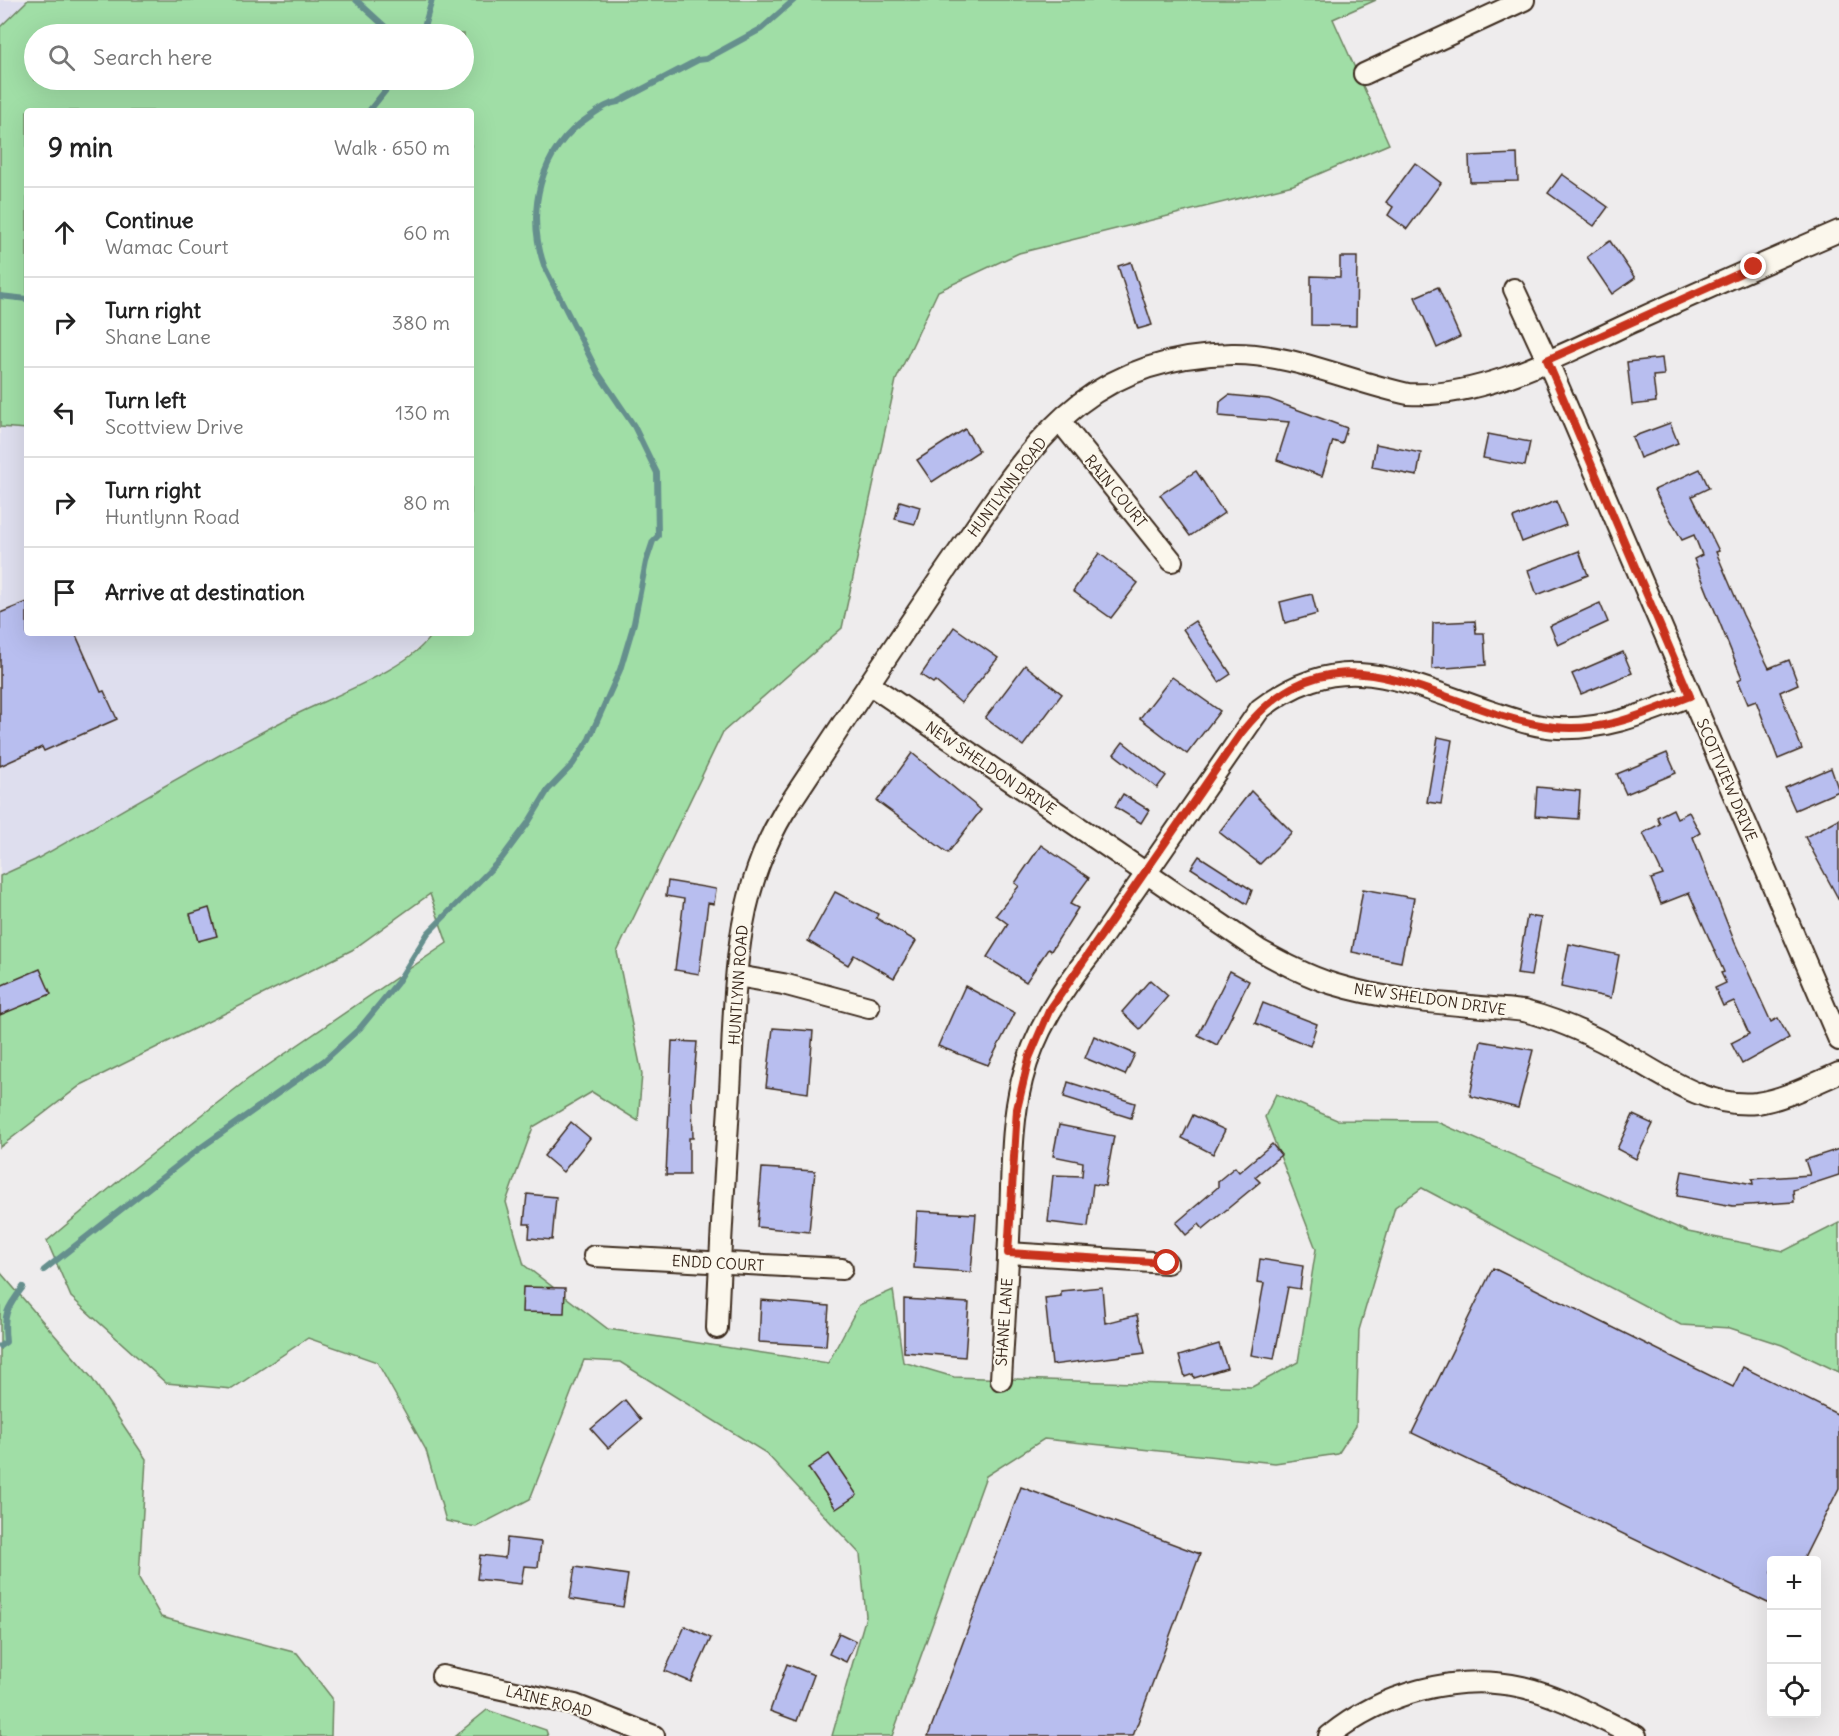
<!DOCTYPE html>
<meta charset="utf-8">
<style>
body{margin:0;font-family:Delius,sans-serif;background:#f2f2f2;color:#222}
.controls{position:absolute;right:18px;bottom:18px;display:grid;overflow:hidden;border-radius:6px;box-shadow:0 6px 24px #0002}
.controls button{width:54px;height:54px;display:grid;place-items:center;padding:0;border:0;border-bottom:2px solid #e0e0e0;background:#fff;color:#222;font:30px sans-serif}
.stop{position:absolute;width:18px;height:18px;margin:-14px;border:4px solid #c8321e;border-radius:50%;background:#fff}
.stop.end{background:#c8321e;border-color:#fff;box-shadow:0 2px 6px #0008}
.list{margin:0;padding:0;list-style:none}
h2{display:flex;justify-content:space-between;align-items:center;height:78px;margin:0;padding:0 24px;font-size:26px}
h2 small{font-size:20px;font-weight:400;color:#767676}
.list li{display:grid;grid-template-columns:39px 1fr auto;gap:18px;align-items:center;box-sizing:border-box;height:90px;padding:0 24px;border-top:2px solid #e0e0e0}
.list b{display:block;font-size:22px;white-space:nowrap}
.list p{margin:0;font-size:20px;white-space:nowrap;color:#767676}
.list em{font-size:20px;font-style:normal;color:#767676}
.icon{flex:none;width:33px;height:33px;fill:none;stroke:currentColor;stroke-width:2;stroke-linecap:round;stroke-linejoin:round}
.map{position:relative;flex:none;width:1839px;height:1736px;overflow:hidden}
.search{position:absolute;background:#fff;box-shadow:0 6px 24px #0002;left:24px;top:24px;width:450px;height:66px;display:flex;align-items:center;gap:15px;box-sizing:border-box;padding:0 21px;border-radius:33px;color:#767676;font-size:22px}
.panel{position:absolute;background:#fff;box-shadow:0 6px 24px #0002;left:24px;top:108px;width:450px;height:528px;border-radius:6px}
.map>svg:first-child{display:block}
</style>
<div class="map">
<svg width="1839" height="1736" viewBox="0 0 1839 1736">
<rect width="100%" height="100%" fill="#eeeced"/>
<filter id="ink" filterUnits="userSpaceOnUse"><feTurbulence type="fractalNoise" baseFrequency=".0167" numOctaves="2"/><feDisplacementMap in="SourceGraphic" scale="12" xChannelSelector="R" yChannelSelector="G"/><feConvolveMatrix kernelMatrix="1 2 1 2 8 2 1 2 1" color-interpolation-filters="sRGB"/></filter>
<g filter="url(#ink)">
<g fill="#dedeee">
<path d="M0,0H28L0,27Z"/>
<path d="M0,427L27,429V633H432L427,641L386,673L281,721L35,860L0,876Z"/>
</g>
<g fill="#a0dea6" stroke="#6e8462" stroke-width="1.5" fill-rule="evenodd">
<path d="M28,0H1376L1333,19L1389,144L1293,185L1019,253L938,291L896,380L842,628L723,732L617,952L642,1074L638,1121L592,1092L533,1127L506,1202L524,1265L608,1329L828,1363L859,1305L893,1290L903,1362L954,1377L1252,1387L1298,1362L1316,1249L1265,1117L1276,1094L1337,1120L1435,1121L1688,1232L1784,1251L1839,1223V1372L1782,1345L1730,1328L1681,1325L1422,1188L1395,1207L1359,1330L1356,1426L1338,1454L1275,1463L1044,1439L986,1476L892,1736H832L866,1616L860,1554L766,1453L620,1362L584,1360L530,1499L476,1527L446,1521L426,1450L377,1362L308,1338L232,1389L166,1383L71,1297L47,1241L128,1173L248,1079L447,943L430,894L352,950L81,1085L0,1147V876L35,860C117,814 198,765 281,722C319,701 412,670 432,633H471V111H27V429L0,427V27ZM34,34H464V80H34Z"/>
<path d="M0,1272L91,1377L146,1459L139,1578L161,1617L297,1653L332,1698L331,1736H0Z"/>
<path d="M487,1710L546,1730L548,1736H455Z"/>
</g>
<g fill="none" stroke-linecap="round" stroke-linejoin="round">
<g stroke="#658f8d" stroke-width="6">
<path d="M356,0L393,34"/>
<path d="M422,34L432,0"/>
<path d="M369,111L394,80"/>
<path d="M0,296L27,299"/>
<path d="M44,1270L196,1151L325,1060L360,1028L397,983L428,933L502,858L528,823L548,790L573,764L589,739L620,670L634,623L646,562L653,541L658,536L657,473L634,426L598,373L545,268C525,212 539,150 589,117C598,111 607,103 618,102L698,60L706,59L761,29L794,0"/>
<path d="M0,1346L6,1342C3,1315 6,1309 23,1287"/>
</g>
</g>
<g fill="#b8beef" stroke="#3b2a1e" stroke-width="1.5">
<path d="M1517,154L1518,181L1470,182L1469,156Z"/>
<path d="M1415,163L1441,183L1407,229L1388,215L1393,207L1386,202Z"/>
<path d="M1562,174L1608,207L1594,226L1548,193Z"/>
<path d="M1610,241L1635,278L1612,294L1587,257Z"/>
<path d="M1340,257H1357L1356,326L1311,325V276L1340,277Z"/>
<path d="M1131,262L1152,325L1138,329L1118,266Z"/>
<path d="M1438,287L1460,337L1437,348L1415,297Z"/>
<path d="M1662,358L1664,375L1653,376L1656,402L1632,405L1627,362Z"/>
<path d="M1229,395L1269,399L1347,428L1342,444L1333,441L1322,476L1277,460L1289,422L1219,416L1220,402Z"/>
<path d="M1670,423L1678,443L1640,458L1632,437Z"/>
<path d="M965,429L979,451L932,482L917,460Z"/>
<path d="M1488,434L1530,442L1525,466L1483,458Z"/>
<path d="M1376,444L1421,453L1417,476L1372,467Z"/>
<path d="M1700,469L1709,488L1692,496L1719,551L1716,552L1743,615L1769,668L1789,660L1798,684L1780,692L1802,749L1778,759L1756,701L1748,704L1738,680L1742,678L1694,559L1702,555L1694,535L1682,540L1654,490Z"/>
<path d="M1196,471L1224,513L1190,536L1160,495Z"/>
<path d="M900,501L920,507L915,524L895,519Z"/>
<path d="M1556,501L1566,525L1522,542L1513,518Z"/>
<path d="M1579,551L1588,575L1537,595L1528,570Z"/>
<path d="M1099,553L1138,583L1111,618L1073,591Z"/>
<path d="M1312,594L1317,614L1285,623L1280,602Z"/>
<path d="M27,602V633H75L101,692L104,691L117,719L44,751L42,747L0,766V613Z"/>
<path d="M1600,603L1608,622L1558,645L1550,626Z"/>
<path d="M1195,621L1231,674L1219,682L1183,629Z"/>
<path d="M1475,621L1476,633H1484L1486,665L1432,669L1433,623Z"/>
<path d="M954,627L998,658L961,703L935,681L933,683L921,675Z"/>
<path d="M1623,652L1632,673L1581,694L1572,674Z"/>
<path d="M1025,665L1062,694L1023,746L985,718Z"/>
<path d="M1172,677L1220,711L1187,754L1140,718Z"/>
<path d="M1438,737L1452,740L1441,804L1427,802Z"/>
<path d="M1123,742L1166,776L1157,788L1114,754Z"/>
<path d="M912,753L981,810L948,853L877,801Z"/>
<path d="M1667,753L1676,773L1626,794L1617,774Z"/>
<path d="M1831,768L1839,791L1795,810L1785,788Z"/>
<path d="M1537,787L1580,791L1578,819L1535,816Z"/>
<path d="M1251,791L1292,832L1260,864L1219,832Z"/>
<path d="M1123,794L1149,810L1141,823L1115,807Z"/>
<path d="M1673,809L1677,818L1689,812L1700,833L1693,837L1735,943L1771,1022L1778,1018L1789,1038L1742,1064L1731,1043L1749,1034L1734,1001L1723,1006L1715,988L1726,983L1721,973L1724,972L1689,893L1661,904L1651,879L1663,875L1643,833L1660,824L1657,817Z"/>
<path d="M1839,819V900L1805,837Z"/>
<path d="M1041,845L1089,878L1070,904L1078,908L1051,951L1048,949L1026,982L987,957L1008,924L996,915L1019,886L1015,883Z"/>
<path d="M1199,856L1252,890L1247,904L1191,868Z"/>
<path d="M668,881L716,889L714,904L708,903L699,974L675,970L684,899L666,896Z"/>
<path d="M1363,889L1414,898L1401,962L1352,952Z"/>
<path d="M835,892L878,914L876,918L916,941L894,978L854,955L848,965L808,941Z"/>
<path d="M209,908L217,936L198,941L190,914Z"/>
<path d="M1527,916L1541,918L1531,976L1517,974Z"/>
<path d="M1569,944L1619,955L1611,998L1561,987Z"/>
<path d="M40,969L51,994L0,1015V986Z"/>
<path d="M1230,971L1249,981L1217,1045L1198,1035Z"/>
<path d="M1150,980L1168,996L1140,1029L1122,1012Z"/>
<path d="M965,986L1015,1013L988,1065L938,1046Z"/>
<path d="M1263,1003L1317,1024L1310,1046L1255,1023Z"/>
<path d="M773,1028L813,1031L808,1093L766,1087Z"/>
<path d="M1094,1036L1135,1054L1125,1075L1085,1058Z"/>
<path d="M672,1041L697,1042L692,1102L693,1138H689V1175H666Z"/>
<path d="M1481,1041L1533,1050L1518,1108L1470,1096Z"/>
<path d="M1068,1082L1135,1103L1131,1118L1064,1097Z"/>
<path d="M1193,1115L1225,1130L1213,1154L1182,1138Z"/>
<path d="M1633,1115L1653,1124L1636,1159L1617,1149Z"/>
<path d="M571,1122L590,1138L563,1172L544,1156Z"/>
<path d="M1059,1125L1114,1136L1105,1186L1093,1184L1088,1227L1048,1222L1053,1175L1082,1176L1083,1162L1053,1156Z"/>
<path d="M1272,1144L1281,1155L1255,1177L1260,1182L1203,1229L1199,1224L1186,1235L1176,1223L1218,1187V1181L1235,1167L1239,1172Z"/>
<path d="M1839,1149V1175L1793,1190L1794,1202L1733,1206L1677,1196L1682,1171L1753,1184L1752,1179L1810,1175L1805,1160Z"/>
<path d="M762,1168L815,1171L809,1232L757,1227Z"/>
<path d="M527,1194L556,1197L552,1240L529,1238L530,1224H524Z"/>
<path d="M917,1211L976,1214L971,1272L914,1268Z"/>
<path d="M1260,1259L1303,1266L1300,1289L1288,1287L1274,1359L1251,1355L1264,1283L1257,1282Z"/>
<path d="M1493,1268L1733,1387L1743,1367L1839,1415V1488L1803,1560H1772V1605L1412,1433Z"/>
<path d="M523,1287L565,1288L564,1313L522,1312Z"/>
<path d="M1102,1287L1105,1323L1137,1315L1145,1353L1052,1365L1045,1298L1061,1296V1291Z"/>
<path d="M904,1299L969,1303L965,1357L904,1352Z"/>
<path d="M761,1300L829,1306L826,1346L759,1342Z"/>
<path d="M1219,1344L1227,1368L1194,1378L1193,1374L1185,1377L1179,1356Z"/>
<path d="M625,1400L641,1420L608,1448L591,1429Z"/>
<path d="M829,1454L857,1495L836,1509L808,1468Z"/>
<path d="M1021,1487L1200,1554L1133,1736H928Z"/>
<path d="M507,1538L541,1542L538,1567L524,1566L521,1584L477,1579L480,1555L505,1558Z"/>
<path d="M575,1567L628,1575L623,1607L570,1599Z"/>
<path d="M685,1626L711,1638L691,1682L665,1671Z"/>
<path d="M839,1633L856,1641L846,1662L829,1654Z"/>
<path d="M787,1664L814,1675L797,1721L770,1711Z"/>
</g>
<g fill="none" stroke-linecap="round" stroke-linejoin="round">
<defs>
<g id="minor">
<path d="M1364,74L1524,0"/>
<path d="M1514,289L1547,360L1839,1040"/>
<path d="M1060,421L1172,561"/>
<path d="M869,684L1259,950C1283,963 1307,976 1333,984C1394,1003 1461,1004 1524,1011C1555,1019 1585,1032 1613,1047C1657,1071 1704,1109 1757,1103C1785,1099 1813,1084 1839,1073"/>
<path d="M737,976L783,984L869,1007"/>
<path d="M1008,1253L1167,1263"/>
<path d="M594,1256L842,1269"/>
<path d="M717,1328C720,1249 725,1170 730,1091C736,991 731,901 784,812C842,725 899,637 959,551C995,500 1029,443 1079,404C1123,370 1176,355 1232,354C1292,353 1350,382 1408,394C1485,399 1570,350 1639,319C1705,289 1772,260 1839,231"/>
<path d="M1001,1380C1004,1325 1008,1270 1010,1216C1012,1171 1011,1124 1022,1080C1034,1032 1061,991 1091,953L1260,709C1343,645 1404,682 1492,712C1514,719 1535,727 1558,728C1606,730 1646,713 1690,696"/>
<path d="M442,1676L575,1705L654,1736"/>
<path d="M1329,1736C1381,1694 1455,1672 1522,1687C1562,1696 1599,1719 1636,1736"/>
</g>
</defs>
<use href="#minor" stroke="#3b2a1e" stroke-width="24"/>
<use href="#minor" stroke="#fbf7ec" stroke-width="20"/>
</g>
</g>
<g fill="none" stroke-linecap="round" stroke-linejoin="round" filter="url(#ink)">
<path stroke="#c8321e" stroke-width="8" d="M1167,1263L1008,1253L1017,1109L1029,1058L1049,1011L1241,733C1339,609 1438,714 1554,727C1603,733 1646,713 1690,696L1547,360L1754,267"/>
</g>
<g text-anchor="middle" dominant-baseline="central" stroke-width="4.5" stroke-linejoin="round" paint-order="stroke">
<g font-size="15" fill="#3b2a1e" stroke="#fbf7ec">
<text transform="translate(1007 487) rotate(-53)">HUNTLYNN ROAD</text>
<text transform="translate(1116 491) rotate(51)">RAIN COURT</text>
<text transform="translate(991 768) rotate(34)">NEW SHELDON DRIVE</text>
<text transform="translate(1727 780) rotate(67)">SCOTTVIEW DRIVE</text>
<text transform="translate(738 985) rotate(-86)">HUNTLYNN ROAD</text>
<text transform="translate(1430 999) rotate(8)">NEW SHELDON DRIVE</text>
<text transform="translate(718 1263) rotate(3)">ENDD COURT</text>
<text transform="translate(1004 1322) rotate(-86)">SHANE LANE</text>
<text transform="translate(549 1701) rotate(14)">LAINE ROAD</text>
</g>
</g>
</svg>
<div class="controls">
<button>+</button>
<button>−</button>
<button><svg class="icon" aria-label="locate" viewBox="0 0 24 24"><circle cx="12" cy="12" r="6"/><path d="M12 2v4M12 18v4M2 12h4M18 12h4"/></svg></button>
</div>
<div class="stop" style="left:1167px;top:1263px"></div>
<div class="stop end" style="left:1754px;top:267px"></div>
<div class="search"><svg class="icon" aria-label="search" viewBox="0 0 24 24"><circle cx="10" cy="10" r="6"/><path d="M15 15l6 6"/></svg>Search here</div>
<section class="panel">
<h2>9 min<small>Walk · 650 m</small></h2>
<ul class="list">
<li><svg class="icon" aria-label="ahead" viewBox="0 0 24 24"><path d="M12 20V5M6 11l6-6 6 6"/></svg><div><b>Continue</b><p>Wamac Court</p></div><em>60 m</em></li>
<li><svg class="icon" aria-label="right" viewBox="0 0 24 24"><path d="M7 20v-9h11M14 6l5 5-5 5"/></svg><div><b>Turn right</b><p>Shane Lane</p></div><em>380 m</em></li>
<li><svg class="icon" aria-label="left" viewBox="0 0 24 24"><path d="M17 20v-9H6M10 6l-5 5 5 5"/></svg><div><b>Turn left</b><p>Scottview Drive</p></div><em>130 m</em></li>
<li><svg class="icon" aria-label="right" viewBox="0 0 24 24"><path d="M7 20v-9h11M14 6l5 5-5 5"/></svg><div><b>Turn right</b><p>Huntlynn Road</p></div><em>80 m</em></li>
<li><svg class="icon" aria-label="arrive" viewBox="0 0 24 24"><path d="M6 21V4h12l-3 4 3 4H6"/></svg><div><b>Arrive at destination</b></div></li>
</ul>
</section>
</div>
